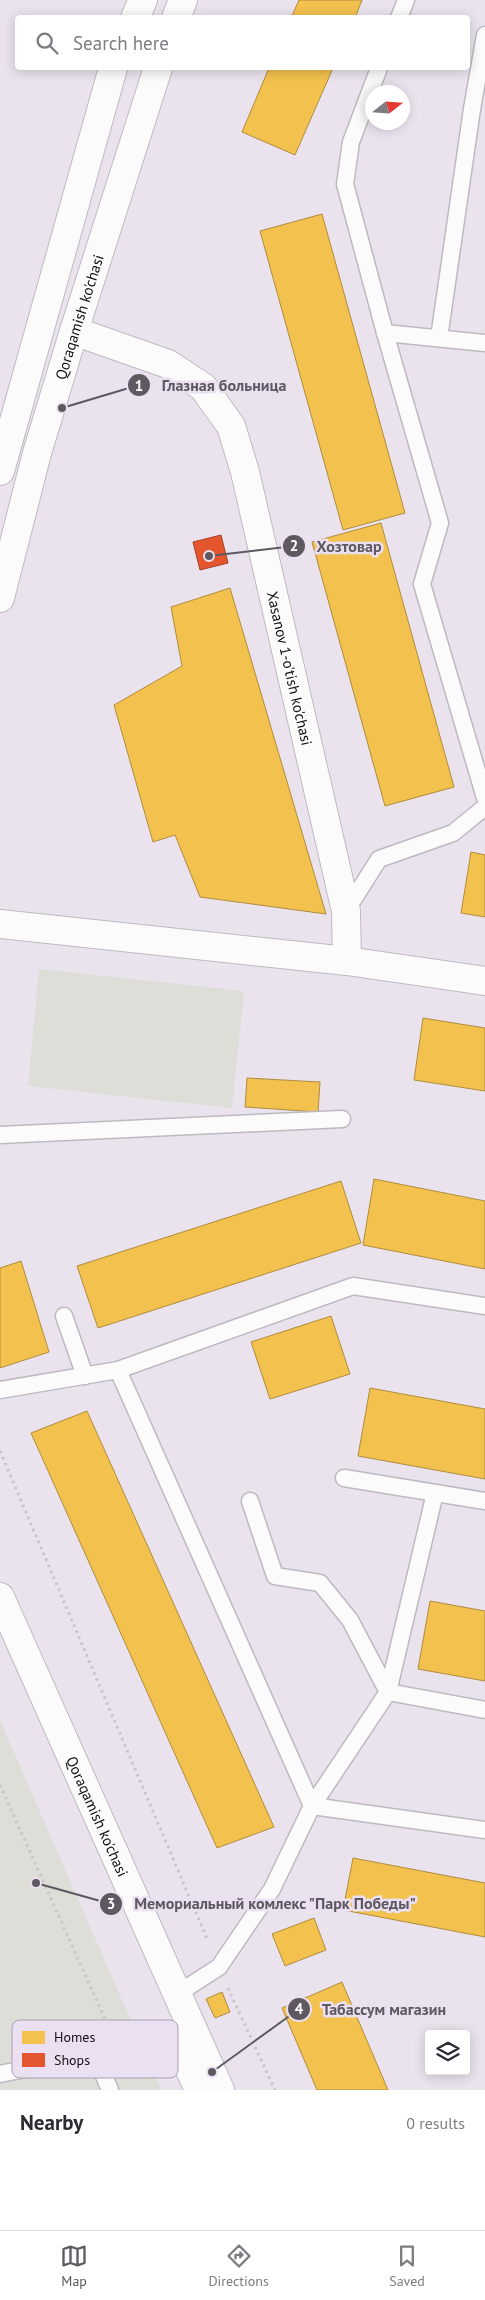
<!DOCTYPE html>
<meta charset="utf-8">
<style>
body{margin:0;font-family:"PT Sans",sans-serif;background:#f2f2f3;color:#2b2b33}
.controls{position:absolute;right:15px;bottom:15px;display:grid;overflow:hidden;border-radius:5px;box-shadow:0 2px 12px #0003}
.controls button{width:45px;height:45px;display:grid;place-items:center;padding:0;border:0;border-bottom:1px solid #e1e1e2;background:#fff;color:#2b2b33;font:25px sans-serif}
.compass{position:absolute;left:365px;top:85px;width:45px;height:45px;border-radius:50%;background:#fff;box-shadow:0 2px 12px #0003;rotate:73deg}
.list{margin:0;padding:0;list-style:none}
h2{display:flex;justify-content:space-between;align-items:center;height:65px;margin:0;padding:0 20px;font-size:21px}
h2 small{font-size:16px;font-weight:400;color:#7c7c81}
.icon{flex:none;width:28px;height:28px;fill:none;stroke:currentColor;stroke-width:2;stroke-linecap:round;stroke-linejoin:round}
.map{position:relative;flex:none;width:485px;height:2090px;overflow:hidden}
.search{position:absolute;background:#fff;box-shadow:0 2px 12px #0003;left:15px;right:15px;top:15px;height:55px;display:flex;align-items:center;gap:12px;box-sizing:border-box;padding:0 18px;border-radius:5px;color:#7c7c81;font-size:19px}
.sheet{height:140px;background:#fff}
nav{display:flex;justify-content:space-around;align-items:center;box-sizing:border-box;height:70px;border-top:1px solid #e1e1e2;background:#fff;font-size:14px;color:#7c7c81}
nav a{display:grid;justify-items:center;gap:2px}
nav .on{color:#5e5961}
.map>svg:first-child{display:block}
</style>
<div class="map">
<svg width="485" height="2090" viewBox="0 0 485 2090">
<rect width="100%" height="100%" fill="#eae3ee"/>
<g fill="#ddded7">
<path d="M39,969L244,991L232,1108L28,1086Z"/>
<path d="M0,1720L142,2046L161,2090H0Z"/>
</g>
<g fill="#f2c14e" stroke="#af8c3d">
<path d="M299,0H362L355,18H291Z"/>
<path d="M269,68H333L295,155L242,132Z"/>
<path d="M322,214L405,513L343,530L260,231Z"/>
<path d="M381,523L454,787L385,806L312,542Z"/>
<path d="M230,588L326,914L200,897L175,835L153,842L114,705L182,666L171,607Z"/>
<path d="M471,852L485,855V917L461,913Z"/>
<path d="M423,1018L485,1028V1091L414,1080Z"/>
<path d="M247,1078L320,1082L318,1112L245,1107Z"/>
<path d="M374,1179L485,1201V1269L363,1245Z"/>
<path d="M341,1181L361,1243L98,1328L77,1266Z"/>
<path d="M21,1261L49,1352L0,1368V1268Z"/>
<path d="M331,1316L350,1374L270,1399L251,1342Z"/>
<path d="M370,1388L485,1409V1479L358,1456Z"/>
<path d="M87,1411L274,1827L217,1848L31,1433Z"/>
<path d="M430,1601L485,1611V1681L418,1669Z"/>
<path d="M353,1858L485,1883V1937L343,1910Z"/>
<path d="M314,1918L326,1950L285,1966L272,1934Z"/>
<path d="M342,1982L388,2090H317L282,2008Z"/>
<path d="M222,1992L230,2012L215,2018L206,1999Z"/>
</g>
<path fill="#e4572e" stroke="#a54126" d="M221,535L228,563L200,570L193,542Z"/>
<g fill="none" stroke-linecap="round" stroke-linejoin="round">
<defs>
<g id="service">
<path d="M399,18L406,0"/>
<path d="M379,68L351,142L345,184L385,333L440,523L422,584L485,798"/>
<path d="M385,333L485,343"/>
<path d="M439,338L472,109L485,35"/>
<path d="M346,911L379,859L453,833L485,807"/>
<path d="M0,1135L342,1119"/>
<path d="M485,1306L353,1286L118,1370L312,1806L485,1830"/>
<path d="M64,1316L85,1376"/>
<path d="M0,1390L118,1370"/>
<path d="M344,1478L485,1501"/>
<path d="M250,1501L275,1576L320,1583L350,1620L388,1692L485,1710"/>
<path d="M177,1994L219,1967L272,1889L312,1806L388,1692L435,1493"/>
<path d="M95,2055L110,2090"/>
<path d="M0,2074L142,2046L186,2055"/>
</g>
<g id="minor">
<path id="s1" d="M74,331L168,364L203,387L231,426L245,472L346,911L347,961"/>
<path d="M0,924L347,961L485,981"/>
</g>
<g id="secondary">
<path d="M135,18L143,0"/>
<path d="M176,18L183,0"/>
<path d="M0,471L113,68"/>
<path id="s2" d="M0,598L37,453L74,331L158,68"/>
<path id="s3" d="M0,1597L220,2090"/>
<path d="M176,2039L199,2090"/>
</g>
</defs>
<use href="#service" stroke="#beb9c1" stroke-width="19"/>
<use href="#minor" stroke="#beb9c1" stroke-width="30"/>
<use href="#secondary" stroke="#beb9c1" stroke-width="30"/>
<g stroke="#c7c5c8" stroke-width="3" stroke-dasharray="2.5 4" stroke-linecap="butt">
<path d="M0,1451L208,1941"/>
<path d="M0,1785L109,2028"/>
<path d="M228,1988L275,2090"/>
</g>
<use href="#service" stroke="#fcfbfc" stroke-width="16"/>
<use href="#minor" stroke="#fcfbfc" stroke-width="28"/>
<use href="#secondary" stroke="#fcfbfc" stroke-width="28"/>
</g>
<g text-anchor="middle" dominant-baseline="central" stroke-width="5" stroke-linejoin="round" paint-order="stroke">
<g font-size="15" fill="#130f15" stroke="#ebdff2">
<text stroke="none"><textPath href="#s2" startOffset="292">Qoraqamish ko'chasi</textPath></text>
<text stroke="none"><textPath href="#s1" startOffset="439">Xasanov 1-o'tish ko'chasi</textPath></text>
<text stroke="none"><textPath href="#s3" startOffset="240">Qoraqamish ko'chasi</textPath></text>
</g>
</g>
<rect x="12" y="2020" width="166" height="58" rx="8" fill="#ebdff2" stroke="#aaa1b0" stroke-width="1"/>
<rect x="22" y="2031" width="23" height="13" fill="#f2c14e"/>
<rect x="22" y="2053" width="23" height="14" fill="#e4572e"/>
<g font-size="14" fill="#130f15">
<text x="54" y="2042">Homes</text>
<text x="54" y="2065">Shops</text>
</g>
<path fill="none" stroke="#5e5961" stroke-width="2" d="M62 408L139 385M209 556L294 546M36 1883L111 1904M212 2072L299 2009"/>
<g fill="#5e5961" stroke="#ebdff2" stroke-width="2">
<circle cx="62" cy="408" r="5"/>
<circle cx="209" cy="556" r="5"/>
<circle cx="36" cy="1883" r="5"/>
<circle cx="212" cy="2072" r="5"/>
<circle cx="139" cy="385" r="12"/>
<circle cx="294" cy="546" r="12"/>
<circle cx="111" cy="1904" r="12"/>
<circle cx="299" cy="2009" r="12"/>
</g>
<g font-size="15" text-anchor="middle" font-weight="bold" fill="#fff">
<text x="139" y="391">1</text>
<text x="294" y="551">2</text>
<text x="111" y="1909">3</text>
<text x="299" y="2014">4</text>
</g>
<g font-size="16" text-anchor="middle" font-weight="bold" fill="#5e5961" stroke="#ebdff2" stroke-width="5" stroke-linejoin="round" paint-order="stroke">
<text x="224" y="391">Глазная больница</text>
<text x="349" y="552">Хозтовар</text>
<text x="275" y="1909">Мемориальный комлекс "Парк Победы"</text>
<text x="384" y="2015">Табассум магазин</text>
</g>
</svg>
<div class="controls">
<button><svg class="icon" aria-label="layers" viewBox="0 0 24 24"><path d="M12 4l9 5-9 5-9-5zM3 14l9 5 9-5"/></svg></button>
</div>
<svg class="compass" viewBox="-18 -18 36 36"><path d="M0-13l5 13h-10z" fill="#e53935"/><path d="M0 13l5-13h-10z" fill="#7c7c81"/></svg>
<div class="search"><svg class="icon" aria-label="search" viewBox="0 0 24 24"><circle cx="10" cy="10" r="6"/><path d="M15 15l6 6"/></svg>Search here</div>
</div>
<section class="sheet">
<h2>Nearby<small>0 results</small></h2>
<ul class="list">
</ul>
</section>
<nav>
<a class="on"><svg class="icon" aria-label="map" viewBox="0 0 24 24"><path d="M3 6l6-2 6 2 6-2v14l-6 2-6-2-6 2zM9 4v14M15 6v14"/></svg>Map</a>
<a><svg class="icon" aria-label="directions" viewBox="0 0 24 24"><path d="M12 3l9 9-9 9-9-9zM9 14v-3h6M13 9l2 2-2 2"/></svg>Directions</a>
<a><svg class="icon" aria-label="saved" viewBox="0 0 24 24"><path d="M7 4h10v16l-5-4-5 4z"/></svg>Saved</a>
</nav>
